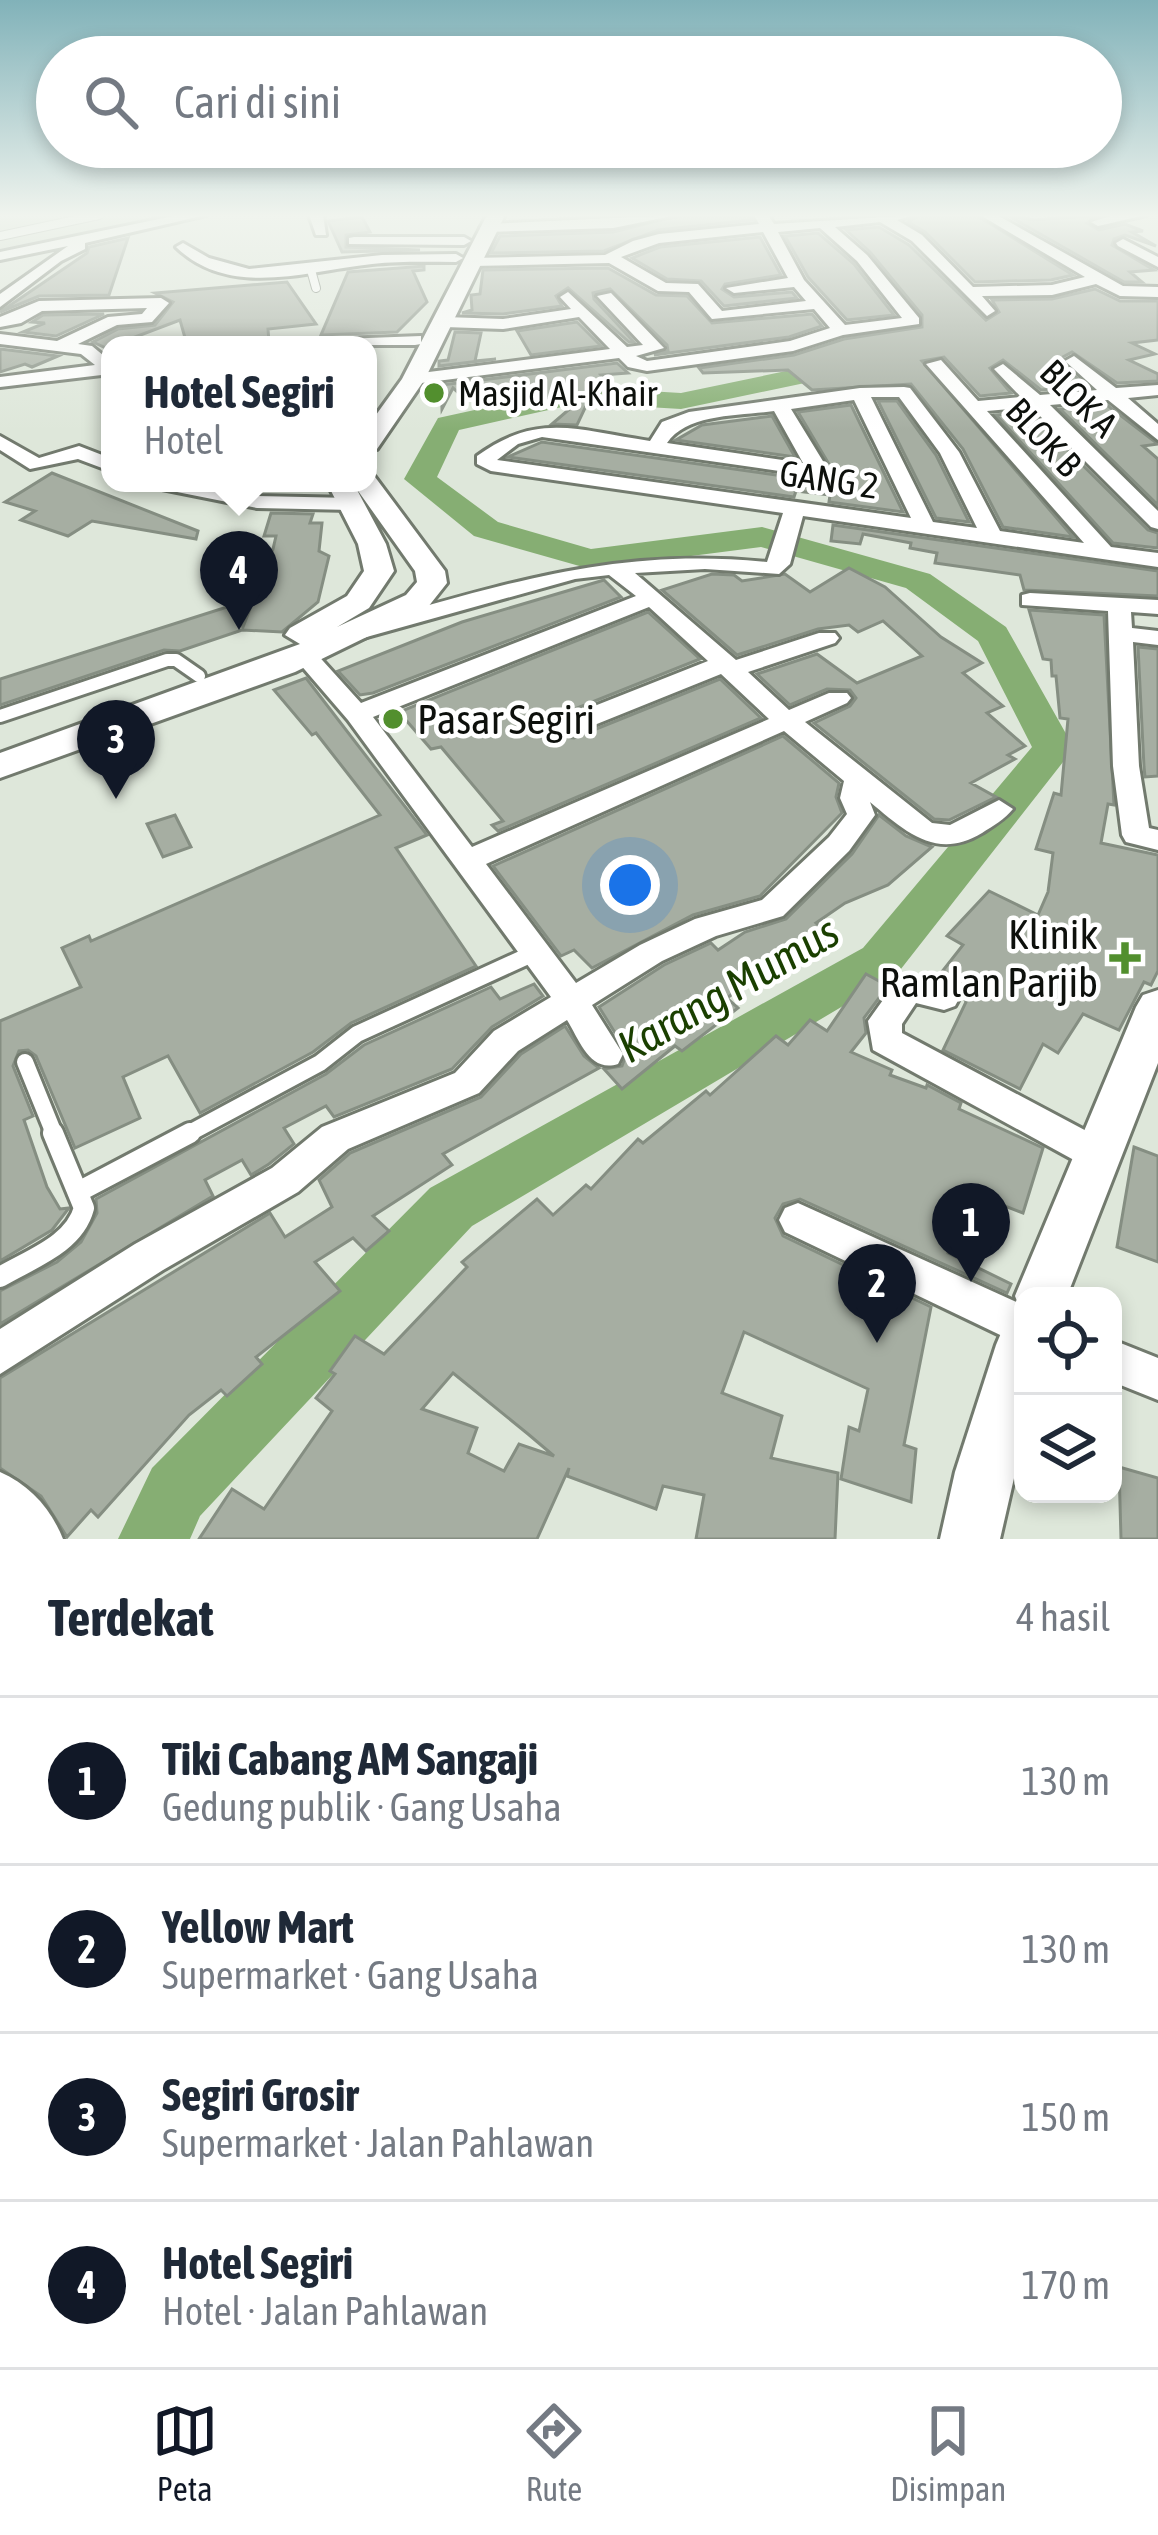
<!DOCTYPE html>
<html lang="id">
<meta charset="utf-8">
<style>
body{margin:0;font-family:"Asap Condensed",sans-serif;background:#f6f6f7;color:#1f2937}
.controls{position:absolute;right:36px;bottom:36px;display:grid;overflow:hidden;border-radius:24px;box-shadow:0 6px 18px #0003}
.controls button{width:108px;height:108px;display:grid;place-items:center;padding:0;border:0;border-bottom:3px solid #e0e1e3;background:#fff;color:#1f2937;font:60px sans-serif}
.you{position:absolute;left:630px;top:885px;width:42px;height:42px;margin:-30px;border:9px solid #fff;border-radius:50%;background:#1a73e8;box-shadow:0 0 0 18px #1a73e833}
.badge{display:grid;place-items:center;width:78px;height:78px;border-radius:50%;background:#111827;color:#fff;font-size:39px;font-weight:700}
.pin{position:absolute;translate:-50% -99px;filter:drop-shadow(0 3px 6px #0008)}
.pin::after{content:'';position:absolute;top:63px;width:42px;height:36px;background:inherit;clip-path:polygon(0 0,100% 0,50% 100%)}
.popup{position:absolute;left:101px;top:336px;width:276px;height:156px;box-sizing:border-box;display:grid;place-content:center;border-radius:24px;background:#fff;filter:drop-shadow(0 3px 9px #0005);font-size:39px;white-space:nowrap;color:#747a83}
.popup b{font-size:45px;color:#1f2937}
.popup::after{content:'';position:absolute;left:50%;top:100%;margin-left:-24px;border:24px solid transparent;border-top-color:#fff}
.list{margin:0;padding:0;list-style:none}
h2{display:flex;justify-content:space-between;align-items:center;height:156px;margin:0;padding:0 48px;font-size:51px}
h2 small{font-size:39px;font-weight:400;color:#747a83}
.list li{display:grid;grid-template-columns:78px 1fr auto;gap:36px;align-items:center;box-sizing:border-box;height:168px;padding:0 48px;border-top:3px solid #e0e1e3}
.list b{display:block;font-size:45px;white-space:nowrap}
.list p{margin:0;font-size:39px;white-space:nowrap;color:#747a83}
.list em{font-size:39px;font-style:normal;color:#747a83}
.icon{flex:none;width:66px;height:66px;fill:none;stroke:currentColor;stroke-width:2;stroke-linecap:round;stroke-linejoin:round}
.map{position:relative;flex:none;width:1158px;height:1539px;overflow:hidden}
.search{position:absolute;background:#fff;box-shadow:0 6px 18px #0003;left:36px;right:36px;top:36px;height:132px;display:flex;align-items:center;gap:30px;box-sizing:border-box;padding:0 42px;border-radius:66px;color:#747a83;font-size:45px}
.sheet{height:828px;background:#fff}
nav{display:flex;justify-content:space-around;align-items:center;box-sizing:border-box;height:168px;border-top:3px solid #e0e1e3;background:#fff;font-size:33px;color:#747a83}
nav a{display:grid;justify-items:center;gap:6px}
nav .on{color:#111827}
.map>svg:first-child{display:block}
</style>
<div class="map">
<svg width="1158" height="1539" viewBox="0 0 1158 1539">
<rect width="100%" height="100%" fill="#dee7da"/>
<path fill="#cedbc8" d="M0,215H165L0,254Z"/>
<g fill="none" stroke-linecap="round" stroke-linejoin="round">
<path fill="#86ae73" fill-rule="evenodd" d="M853,357L866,365L862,371L681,409L580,403L459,430L437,477L498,522L591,549L762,527L930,574L1006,627L1074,748L897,974L472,1226L200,1516L190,1539H118L152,1468L430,1188L863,948L1032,747L978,641L906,588L761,547L590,569L474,536L404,479L438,418L580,387L681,393Z"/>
</g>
<g fill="#a6aea2" stroke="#858e82" stroke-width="3" fill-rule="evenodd">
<path d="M681,215H750L752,220L658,230L604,251L491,253L500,236L613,232Z"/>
<path d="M919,215H976L1073,275L1051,280L975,282L925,232L908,222Z"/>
<path d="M1007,215L1034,220L1097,215L1087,223L1099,230L1125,224L1143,231L1132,232L1156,246L1125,235L1114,239L1112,245L1154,270L1130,272L1142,282H1124Z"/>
<path d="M362,217L370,232L346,235V247L420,250L342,252L328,221Z"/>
<path d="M879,227L909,245L986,320L999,312L992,300L1052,299L1095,289L1120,301H1158V340L1132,343L1155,354L1129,360L1158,374V381L1117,383L1072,352L1063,357L1062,364L1086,386L1041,390L1003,360L990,368L1011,393L980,396L944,357L922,361L1073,537L1003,527L963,449L911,384L812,390L788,370L703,373L699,368L794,355L844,339L922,327V315L870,252L846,230Z"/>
<path d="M818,233L854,264L894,315L847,320L808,277L785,236Z"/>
<path d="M760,237L781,275L725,284L722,289L734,297L792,292L797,298L724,306L701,281L667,279L632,258L660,247Z"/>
<path d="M128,238L109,295L39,296L0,312L87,253L89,247Z"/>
<path d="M424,266V270L413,271L427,302L397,332L321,335L348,272Z"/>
<path d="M608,268L656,295L687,296L712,323L812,314L822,326L789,337L654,355L668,351L667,345L610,289L593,293L594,299L634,342H629L568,288L556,296L562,306L503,314L462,313L472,310L471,295L480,294L483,270Z"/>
<path d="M287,282L316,324L268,329L269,342L187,345L180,320L106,348L93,342L118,329L155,325L173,302L155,293Z"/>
<path d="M104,314L56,336L23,332L45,323L32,322L43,315Z"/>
<path d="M577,322L601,346L531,355L517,331Z"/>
<path d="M455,332L481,333L475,361L496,359L439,366V361L448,360Z"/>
<path d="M0,349L58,356L32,367L25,364L0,372Z"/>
<path d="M617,363L628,373L601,375L609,384L595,387L599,392L592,393L577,425L552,424L587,394L509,405L499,390L464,398L453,388L442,409L441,385Z"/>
<path d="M878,401H897L936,455L969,522L936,518Z"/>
<path d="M851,405L903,512L829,502L830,495L796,491L794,497L508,457L542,442L804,479L812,491L822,493L834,483L833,471L798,412Z"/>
<path d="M1107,405L1158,444L1143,446L1158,459V505L1060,409Z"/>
<path d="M1029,412L1148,530L1158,533V548L1113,543L996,415Z"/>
<path d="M772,416L795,457L676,440L702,425Z"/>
<path d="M52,473L198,531L196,539L92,521L68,536L21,520L35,511L5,502Z"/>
<path d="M271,513L313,514L310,523H322L319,551L329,556L318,602L282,632L242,630L180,651L164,650L0,705V679L227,607L243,627L273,549L276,536H264Z"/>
<path d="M833,525L1158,571V596L1024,590L1020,575L935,563L937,553L910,548L911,543L863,534L860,544L831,541Z"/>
<path d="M849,568L885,587L941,637L982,663L963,673L1003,706L987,713L1025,746L1008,755L1015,759L971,783L996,797L949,820L934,819L814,723L850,706L856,698L850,690L827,689L790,705L757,674L817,654L857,683L922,656L883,621L858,632L849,625L818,629L737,655L662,590L712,574L734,575L742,581L785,574L810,592Z"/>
<path d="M604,580L621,597L373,693L360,695L338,671L462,622Z"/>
<path d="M1029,610L1104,615L1114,805L1108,804L1101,843L1158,855V971L1151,985L1144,982L1119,1030L1083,1014L1058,1053L1043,1044L1020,1089L943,1050L966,1002L959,986L937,978L963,945L947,936L989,891L1038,915L1048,892L1053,853L1036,849L1054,793L1061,795L1068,719L1060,718L1056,676H1052L1051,660L1043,659Z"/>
<path d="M648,612L700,659L552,718L546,725L550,736L574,738L720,679L761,718L498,831L492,825L503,821L441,747L431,749L399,712Z"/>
<path d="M1138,647L1158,649V776L1145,777L1144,767Z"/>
<path d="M306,678L427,835L396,848L476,966L351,1023L313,1052L200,1113L168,1056L123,1077L140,1118L75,1148L36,1056L28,1050L19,1051L13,1066L33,1116L24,1120L47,1187L60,1209L69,1208L52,1230L0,1261V1021L81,987L62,948L89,936L91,941L380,815L316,733L312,735L274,690Z"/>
<path d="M783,736L839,783L836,797L842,813L760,896L693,915L592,968L574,950L561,956L493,866Z"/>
<path d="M175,815L191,847L163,857L147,824Z"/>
<path d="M879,815L906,836L932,847L888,885L845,903L816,923L832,937L765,984L756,977L727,998L738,1008L682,1051L675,1046L622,1089L604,1069L622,1066L627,1052L599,1007L664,965L711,943L718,950L745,932L786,919L852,854Z"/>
<path d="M866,974L888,986L864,1018L866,1033L851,1052L892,1070L890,1075L926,1088L927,1085L961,1103L959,1109L1043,1148L1023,1213L964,1190L948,1253L1011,1284L1007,1293L800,1199L783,1204L775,1218L783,1236L931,1307L904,1445L916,1449L911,1502L841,1479L849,1427L859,1431L868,1389L744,1332L722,1393L782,1416L771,1458L838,1473L835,1539H696L704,1495L663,1486L656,1509L567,1476L569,1468L537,1539H199L232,1489L264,1509L332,1411L316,1398L335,1374L330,1371L355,1336L384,1354L467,1267L462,1262L537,1199L553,1215L586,1185L591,1189L638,1139L643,1143L706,1091L710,1095L776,1036L788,1045L810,1020L827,1031ZM453,1373L528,1434L554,1456L519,1444L504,1471L468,1453L477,1428L422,1409Z"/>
<path d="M534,984L543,996L492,1027L452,1069L334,1117L326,1106L284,1128L294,1144L269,1164L251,1175L242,1160L205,1180L213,1196L0,1324V1291L57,1262L81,1242L97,1213L96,1199L326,1074L364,1045L491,987L500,999Z"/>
<path d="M565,1026L584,1056L599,1068L443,1154L452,1165L373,1216L389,1231L366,1251L353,1238L315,1262L340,1291L256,1357L262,1364L227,1396L221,1390L189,1415L98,1517L91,1510L67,1537L41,1496L0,1468V1378L270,1213L285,1237L332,1207L319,1180L350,1153L481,1097L521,1054Z"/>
<path d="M1134,1147L1158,1156V1262L1117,1247Z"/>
<path d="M1119,1467L1158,1478V1539H1121Z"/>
</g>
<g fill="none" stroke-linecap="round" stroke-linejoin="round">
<defs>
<g id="lane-far3">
<path d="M0,236L99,215"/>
<path d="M311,270L316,288"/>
</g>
<path id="lane-far2" d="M0,716L167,660H176L199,676"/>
<g id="lane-far1">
<path d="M25,1062L55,1136"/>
<path d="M184,1136L320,1063L357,1034L532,954"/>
</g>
<g id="lane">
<path d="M78,1192L190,1133"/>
<path d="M0,1277C30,1259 74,1245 84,1208L53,1133"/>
</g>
<g id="street">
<path d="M178,215H206L85,243V249L61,261L0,307V294L68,246L0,260V252Z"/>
<path d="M309,215H323L326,235H316Z"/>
<path d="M677,215L613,228L487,232L480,228L487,224Z"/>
<path d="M754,215H768L774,224L915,215L897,220L922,235L973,287L1052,285L1085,277L980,215H997L1123,286L1158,287V297L1120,296L1096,284L1052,295L982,296L995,311L987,316L912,241L880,222L835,227L867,255L919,318V324L843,335L793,351L647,371L628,367L619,358L413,384L404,379L413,374L610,349L579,317L503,329L445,327L437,322L445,317L503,319L571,309L560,297L568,292L627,347L643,345L597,296L611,293L664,348L636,356L647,361L790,341L830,328L814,309L712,319L689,292L658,291L609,263L472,266L465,262L472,258L605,255L633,241L659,234L759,224ZM820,228L857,261L902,318L845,325L804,280L778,232ZM763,232L788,278L726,288L734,293L794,287L806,301L722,311L698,284L666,283L621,257L659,243Z"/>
<path d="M1113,215H1146L1098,226L1091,222Z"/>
<path d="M354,237H464L471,241L464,245L349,244V238Z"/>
<path d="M1123,239L1158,257V267L1118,246L1116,243Z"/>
<path d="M183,243L209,258L249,269L382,255L456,254L463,258L456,262C428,262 400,261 372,264C306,271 230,299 176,247Z"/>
<path d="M161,298L169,303L152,322L117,325L78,344L92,346L110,361V374L0,387V377L95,365L81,354L0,344V334L57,341L108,317L142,314L147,308L42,311L21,323L0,327V317L39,301Z"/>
<path d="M421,336V344L415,345H307L315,340Z"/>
<path d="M1074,356L1116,388L1158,385V395L1128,398L1158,424V440L1108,400L1050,405L1158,511V529L1151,527L1031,407L987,411L1111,547L1158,553V567L803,516L790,564L779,574L705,569L635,573L736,660L819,633H835L839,638L835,643L748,672L789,710L829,693H847L851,698L847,703L805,722L932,823L950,825L999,800L1013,809C1005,819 993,826 982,833C936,861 905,831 870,802L875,815L849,851L783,916L716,936L662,961L592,1005L623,1054L618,1064C590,1073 580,1041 567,1020L518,1051L479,1093L348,1149L298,1192L163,1270L0,1374V1329L135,1244L272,1168L322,1127L455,1073L494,1031L551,997L348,720L293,656L305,649L314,651L361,703L636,596L609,575L575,579L363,638L355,636L351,631L355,626C500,586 613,546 767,562L783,513L491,471L477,464V456C538,411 580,431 650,441L662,422L689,412L860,388L904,387L910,388L959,452L1000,531L1084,543L926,364L941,360L978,401L1021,397L994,369L1003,364L1040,395L1097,390L1065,361ZM871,397H899L940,453L977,528L933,522ZM854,400L911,518L497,460L518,444L542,437L807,475L813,487L820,489L830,483L829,471L791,409ZM774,411L803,463L667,443C687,413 741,416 774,411ZM649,607L708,661L554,722L550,728L554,734H572L721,674L769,719L472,847L373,717ZM784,731L844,781L840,798L847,814L829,837L762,900L695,919L640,945L576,983L486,864Z"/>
<path d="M0,436L39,458L79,446L110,458V471L78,459L30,469L0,450Z"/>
<path d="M152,483H192L257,496L352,498L362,504L352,510L257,508L162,489Z"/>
<path d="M1030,593L1158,600V614L1131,612L1132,628L1158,631V645L1133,642L1139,766L1149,828L1158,830V850L1126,842L1122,835L1113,766L1108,611L1022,605V595Z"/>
<path d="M909,975L955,988L960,997L955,1006L944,1010L916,1003L902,1024V1033L1109,1143L1114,1154L1109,1165L1096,1170L1083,1165L873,1050L868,1021L898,979Z"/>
<path d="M798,1203L1023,1305V1346L785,1232L779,1220L785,1208Z"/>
<path d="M1113,1340L1158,1358V1400L1113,1382Z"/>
</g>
<g id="secondary">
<path d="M487,215H505L425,379L377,449L368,452V426L402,379Z"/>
<path d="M368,475L375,477L445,571L447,583L428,607L295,672L0,778V753L300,644L285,635L290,628L347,596L364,571L358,544L327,483H368ZM356,488L415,571L417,582L406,595L337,627L369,608L394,571L386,544Z"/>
<path d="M1158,990V1063L1067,1296H1023L1022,1314L1015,1296L1136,1007L1143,995Z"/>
<path d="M1023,1318V1439L1000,1539H940L955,1472L996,1345L1004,1326Z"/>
<path d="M0,1472C30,1485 51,1509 63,1539H0Z"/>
</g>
</defs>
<use href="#lane-far3" stroke="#727a6e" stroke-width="10"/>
<use href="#lane-far2" stroke="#727a6e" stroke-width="18"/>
<use href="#lane-far1" stroke="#727a6e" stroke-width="22"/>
<use href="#lane" stroke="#727a6e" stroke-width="26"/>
<use href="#street" stroke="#727a6e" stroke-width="6"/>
<use href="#secondary" stroke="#727a6e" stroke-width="6"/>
<use href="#lane-far3" stroke="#fff" stroke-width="8"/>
<use href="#lane-far2" stroke="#fff" stroke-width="12"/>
<use href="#lane-far1" stroke="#fff" stroke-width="16"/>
<use href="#lane" stroke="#fff" stroke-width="20"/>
<use href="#street" fill="#fff" fill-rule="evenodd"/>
<use href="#secondary" fill="#fff" fill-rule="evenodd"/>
</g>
<linearGradient id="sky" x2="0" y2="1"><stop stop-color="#81b2b9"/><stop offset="0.5" stop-color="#f0f4ee"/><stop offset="1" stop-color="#f0f4ee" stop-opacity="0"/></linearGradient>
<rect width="1158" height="431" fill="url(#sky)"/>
<g fill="#528f2e" stroke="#fff" stroke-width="4.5">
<circle cx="434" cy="393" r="12"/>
<circle cx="393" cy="719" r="12"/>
<path d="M1119 940h12v12h12v12h-12v12h-12v-12h-12v-12h12z"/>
</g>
<g text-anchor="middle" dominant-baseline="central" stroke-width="9" stroke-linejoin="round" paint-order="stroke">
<g font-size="36" fill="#0d100c" stroke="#fff" text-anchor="start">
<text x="458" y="393">Masjid Al-Khair</text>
</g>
<g font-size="36" fill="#0d100c" stroke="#fff">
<text transform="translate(1079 398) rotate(45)">BLOK A</text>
<text transform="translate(1044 437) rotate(47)">BLOK B</text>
<text transform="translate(829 479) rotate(8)">GANG 2</text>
</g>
<g font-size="42" fill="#0d100c" stroke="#fff" text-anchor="start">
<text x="417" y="719">Pasar Segiri</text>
<text x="1098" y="934" text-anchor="end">Klinik<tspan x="1098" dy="48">Ramlan Parjib</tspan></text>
</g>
<g font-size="45" font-style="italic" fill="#1a3f00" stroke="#fff">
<text transform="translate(728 989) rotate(-30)">Karang Mumus</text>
</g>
</g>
</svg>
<div class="controls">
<button><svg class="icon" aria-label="locate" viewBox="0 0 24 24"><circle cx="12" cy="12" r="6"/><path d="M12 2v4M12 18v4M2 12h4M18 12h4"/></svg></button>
<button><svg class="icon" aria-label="layers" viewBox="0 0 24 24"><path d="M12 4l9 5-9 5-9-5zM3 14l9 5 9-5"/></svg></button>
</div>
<div class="you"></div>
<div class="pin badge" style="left:971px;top:1282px">1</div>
<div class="pin badge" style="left:877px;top:1343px">2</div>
<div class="pin badge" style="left:116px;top:799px">3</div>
<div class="pin badge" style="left:239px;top:630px">4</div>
<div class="popup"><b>Hotel Segiri</b>Hotel</div>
<div class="search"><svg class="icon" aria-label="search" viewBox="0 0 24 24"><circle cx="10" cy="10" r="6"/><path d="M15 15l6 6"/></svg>Cari di sini</div>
</div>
<section class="sheet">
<h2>Terdekat<small>4 hasil</small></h2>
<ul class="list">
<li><span class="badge">1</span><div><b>Tiki Cabang AM Sangaji</b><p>Gedung publik · Gang Usaha</p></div><em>130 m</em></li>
<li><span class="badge">2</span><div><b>Yellow Mart</b><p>Supermarket · Gang Usaha</p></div><em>130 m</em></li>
<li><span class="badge">3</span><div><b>Segiri Grosir</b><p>Supermarket · Jalan Pahlawan</p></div><em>150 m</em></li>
<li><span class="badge">4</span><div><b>Hotel Segiri</b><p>Hotel · Jalan Pahlawan</p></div><em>170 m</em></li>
</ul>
</section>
<nav>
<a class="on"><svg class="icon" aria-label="map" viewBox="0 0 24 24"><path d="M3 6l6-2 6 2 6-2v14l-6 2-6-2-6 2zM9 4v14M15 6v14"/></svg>Peta</a>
<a><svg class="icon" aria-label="directions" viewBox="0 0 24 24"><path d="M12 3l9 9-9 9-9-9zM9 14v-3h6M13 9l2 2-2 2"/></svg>Rute</a>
<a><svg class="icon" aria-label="saved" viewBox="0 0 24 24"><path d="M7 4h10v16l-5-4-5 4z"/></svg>Disimpan</a>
</nav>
